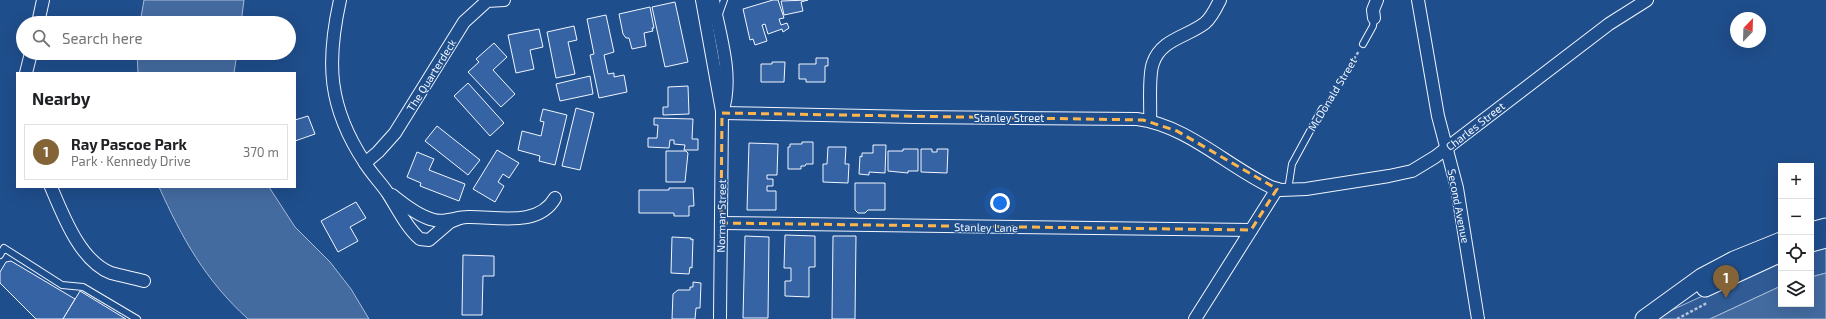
<!DOCTYPE html>
<meta charset="utf-8">
<style>
body{margin:0;font-family:"Exo 2",sans-serif;background:#f6f6f6;color:#202124}
.controls{position:absolute;right:12px;bottom:12px;display:grid;overflow:hidden;border-radius:0px;box-shadow:0 4px 16px #0002}
.controls button{width:36px;height:36px;display:grid;place-items:center;padding:0;border:0;border-bottom:1px solid #e0e0e0;background:#fff;color:#202124;font:20px sans-serif}
.compass{position:absolute;left:1730px;top:12px;width:36px;height:36px;border-radius:50%;background:#fff;box-shadow:0 4px 16px #0002;rotate:23deg}
.you{position:absolute;left:1000px;top:203px;width:14px;height:14px;margin:-10px;border:3px solid #fff;border-radius:50%;background:#1a73e8;box-shadow:0 0 0 6px #1a73e833}
.badge{display:grid;place-items:center;width:26px;height:26px;border-radius:50%;background:#846436;color:#fff;font-size:13px;font-weight:700}
.pin{position:absolute;translate:-50% -33px;filter:drop-shadow(0 1px 2px #0008)}
.pin::after{content:'';position:absolute;top:21px;width:14px;height:12px;background:inherit;clip-path:polygon(0 0,100% 0,50% 100%)}
.list{margin:0;padding:0;list-style:none}
h2{display:flex;justify-content:space-between;align-items:center;height:52px;margin:0;padding:0 16px;font-size:17px}
h2 small{font-size:13px;font-weight:400;color:#757577}
.list li{display:grid;grid-template-columns:26px 1fr auto;gap:12px;align-items:center;box-sizing:border-box;height:56px;margin:0 8px 8px;padding:0 8px;border:1px solid #e0e0e0;border-radius:0px}
.list b{display:block;font-size:15px;white-space:nowrap}
.list p{margin:0;font-size:13px;white-space:nowrap;color:#757577}
.list em{font-size:13px;font-style:normal;color:#757577}
.icon{flex:none;width:22px;height:22px;fill:none;stroke:currentColor;stroke-width:2;stroke-linecap:round;stroke-linejoin:round}
.map{position:relative;flex:none;width:1826px;height:319px;overflow:hidden}
.search{position:absolute;background:#fff;box-shadow:0 4px 16px #0002;left:16px;top:16px;width:280px;height:44px;display:flex;align-items:center;gap:10px;box-sizing:border-box;padding:0 14px;border-radius:22px;color:#757577;font-size:15px}
.panel{position:absolute;background:#fff;box-shadow:0 4px 16px #0002;left:16px;top:72px;width:280px;height:116px;border-radius:0px}
.map>svg:first-child{display:block}
</style>
<div class="map">
<svg width="1826" height="319" viewBox="0 0 1826 319">
<rect width="100%" height="100%" fill="#1f4e8c"/>
<g fill="#305b95" stroke="#a8bbd7">
<path d="M1826,248V273L1811,277V252Z"/>
<path d="M1781,260V286L1710,319H1658L1672,310Z"/>
</g>
<g fill="#446ba0" stroke="#a8bbd7">
<path d="M144,0H244L241,23H140Z"/>
<path d="M137,53H237L234,73H138Z"/>
<path d="M159,187H269L295,227L330,262L351,289L369,319H248C205,280 182,238 159,187Z"/>
<path d="M1826,273V319H1710L1781,286V304H1811V277Z"/>
</g>
<g fill="#3563a3" stroke="#f2f6ff">
<path d="M773,0H778L784,18L779,19L781,25L787,23L789,28L783,32L782,29L768,34L765,24L762,25L767,41L755,45L753,39L750,40L743,9Z"/>
<path d="M808,0L801,2L803,11L784,15L781,1Z"/>
<path d="M675,2L688,62L665,67L652,7Z"/>
<path d="M650,7L654,28H652L653,31L644,33L646,46L632,49L629,38H626L623,34L619,14Z"/>
<path d="M606,15L614,52L604,55L608,74L614,73V77L624,75L627,92L599,98L590,55L594,54L587,19Z"/>
<path d="M574,26L577,40L568,42L575,74L556,78L547,32Z"/>
<path d="M539,29L543,47L530,50L534,69L516,73L508,35Z"/>
<path d="M494,43L507,57L493,70L515,94L501,107L468,72L479,62L476,59Z"/>
<path d="M816,58H828V66H825V82H806V79H799V64H816Z"/>
<path d="M772,62H785L784,82H761V64H772Z"/>
<path d="M590,76L593,94L560,101L556,84Z"/>
<path d="M468,83L504,123L490,136L454,96Z"/>
<path d="M688,86L689,114L663,115V107H668V87Z"/>
<path d="M576,108L594,113L580,170L562,166Z"/>
<path d="M543,109L567,115L555,165L539,161L540,156L518,150L522,131L541,136L544,122L540,121Z"/>
<path d="M308,116L315,134L295,141V120Z"/>
<path d="M654,118L693,119L692,139H698V150H684L685,145L674,144V140H670L669,148L648,147V138H657L658,125H654Z"/>
<path d="M437,126L480,160L468,175L425,141Z"/>
<path d="M802,142H813V164H806L805,166H801V169H788V147H790V144H802Z"/>
<path d="M749,143L778,144L777,175H767V179H773V186H767V191H776V210H747Z"/>
<path d="M873,145H886L885,173L869,172V175L859,174L860,156L862,157V153H873Z"/>
<path d="M828,147H846L845,164H849L848,183L823,182V164H827Z"/>
<path d="M903,149H918V171H908V173L888,171V151H903Z"/>
<path d="M921,149H932V152H937V149H948L947,173L921,172Z"/>
<path d="M497,150L519,163L509,178L503,174L498,182L504,186L495,202L473,189Z"/>
<path d="M666,151H686L688,153L685,182H666Z"/>
<path d="M417,152L434,159L429,170L465,184L459,201L420,186L421,183L407,177Z"/>
<path d="M855,183H885V210H868L865,213H858L855,210Z"/>
<path d="M669,188H693L694,206H689V216H674V213H639V190H669Z"/>
<path d="M356,202L366,218L350,227L358,241L338,252L321,221Z"/>
<path d="M785,235L815,236V267H809V297L785,296V281H791V268H784Z"/>
<path d="M745,236L769,237L768,318H743Z"/>
<path d="M833,236H856L855,319H832Z"/>
<path d="M672,237L691,238V240L693,239L692,268L690,267L689,274L671,273Z"/>
<path d="M463,255L494,256V276H483L482,315H462Z"/>
<path d="M11,261L75,299L63,319H36L0,283V272L6,262Z"/>
<path d="M693,282L701,283L700,308H696L695,319H672L673,294L678,290H690V287H693Z"/>
<path d="M80,291L126,319H63Z"/>
</g>
<g fill="none" stroke-linecap="round" stroke-linejoin="round">
<defs>
<g id="lane">
<path d="M719,14L724,0"/>
<path d="M1363,44L1373,26L1374,18"/>
<path d="M1288,190L1292,164L1322,109"/>
<path d="M0,255L4,248L62,285L83,287L137,319"/>
</g>
<g id="street">
<path d="M340,0C326,63 328,107 365,163C371,173 380,182 387,192C397,207 406,227 420,239L429,240L450,222L460,218"/>
<path d="M702,0L722,111"/>
<path d="M713,0C720,37 734,76 722,113L720,319"/>
<path d="M1418,0L1438,116L1457,188L1478,319"/>
<path d="M1374,18L1373,10L1377,0"/>
<path d="M38,23L43,0"/>
<path d="M26,73L31,53"/>
<path d="M722,113L915,117L1137,119C1186,125 1227,166 1271,187L1281,190L1306,189L1389,176L1412,171L1435,157L1609,24L1647,0"/>
<path d="M1150,121C1151,106 1148,76 1153,63C1161,39 1187,37 1205,23C1212,17 1216,8 1220,0"/>
<path d="M365,163L378,152L395,133L464,22L487,1L504,0"/>
<path d="M51,187C63,215 80,261 111,273C122,276 133,278 144,281"/>
<path d="M392,195C403,204 420,217 434,220C445,223 457,217 467,217C496,216 538,228 555,198"/>
<path d="M721,223L1251,230"/>
<path d="M1195,319L1277,189"/>
</g>
<g id="secondary">
<path d="M1811,231L1826,227"/>
<path d="M1811,243L1826,239"/>
<path d="M1705,288L1781,253"/>
<path d="M1644,319L1702,277L1734,260L1781,241"/>
</g>
</defs>
<use href="#lane" stroke="#f2f6ff" stroke-width="8"/>
<use href="#street" stroke="#f2f6ff" stroke-width="14"/>
<use href="#secondary" stroke="#f2f6ff" stroke-width="19"/>
<g stroke="#b3c4dc" stroke-width="2.5" stroke-dasharray="3 2" stroke-linecap="butt">
<path d="M1327,101L1359,51"/>
<path d="M1677,319L1707,303"/>
</g>
<use href="#lane" stroke="#1f4e8c" stroke-width="6"/>
<use href="#street" stroke="#1f4e8c" stroke-width="12"/>
<use href="#secondary" stroke="#1f4e8c" stroke-width="17"/>
</g>
<path fill="none" stroke="#ffb74d" stroke-width="3" stroke-dasharray="8 5" stroke-linejoin="round" d="M722,113L1143,120L1177,131L1277,189L1251,230L721,223Z"/>
<g text-anchor="middle" dominant-baseline="central" stroke-width="3" stroke-linejoin="round" paint-order="stroke">
<g font-size="11" fill="#f2f6ff" stroke="#1f4e8c">
<text transform="translate(431 75) rotate(-58)">The Quarterdeck</text>
<text transform="translate(1332 94) rotate(-59)">McDonald Street</text>
<text x="1009" y="117">Stanley Street</text>
<text transform="translate(1475 126) rotate(-38)">Charles Street</text>
<text transform="translate(1459 206) rotate(79)">Second Avenue</text>
<text transform="translate(721 216) rotate(-89)">Norman Street</text>
<text transform="translate(986 227) rotate(1)">Stanley Lane</text>
</g>
</g>
</svg>
<div class="controls">
<button>+</button>
<button>−</button>
<button><svg class="icon" aria-label="locate" viewBox="0 0 24 24"><circle cx="12" cy="12" r="6"/><path d="M12 2v4M12 18v4M2 12h4M18 12h4"/></svg></button>
<button><svg class="icon" aria-label="layers" viewBox="0 0 24 24"><path d="M12 4l9 5-9 5-9-5zM3 14l9 5 9-5"/></svg></button>
</div>
<svg class="compass" viewBox="-18 -18 36 36"><path d="M0-13l5 13h-10z" fill="#e53935"/><path d="M0 13l5-13h-10z" fill="#757577"/></svg>
<div class="you"></div>
<div class="pin badge" style="left:1726px;top:298px">1</div>
<div class="search"><svg class="icon" aria-label="search" viewBox="0 0 24 24"><circle cx="10" cy="10" r="6"/><path d="M15 15l6 6"/></svg>Search here</div>
<section class="panel">
<h2>Nearby<small></small></h2>
<ul class="list">
<li><span class="badge">1</span><div><b>Ray Pascoe Park</b><p>Park · Kennedy Drive</p></div><em>370 m</em></li>
</ul>
</section>
</div>
